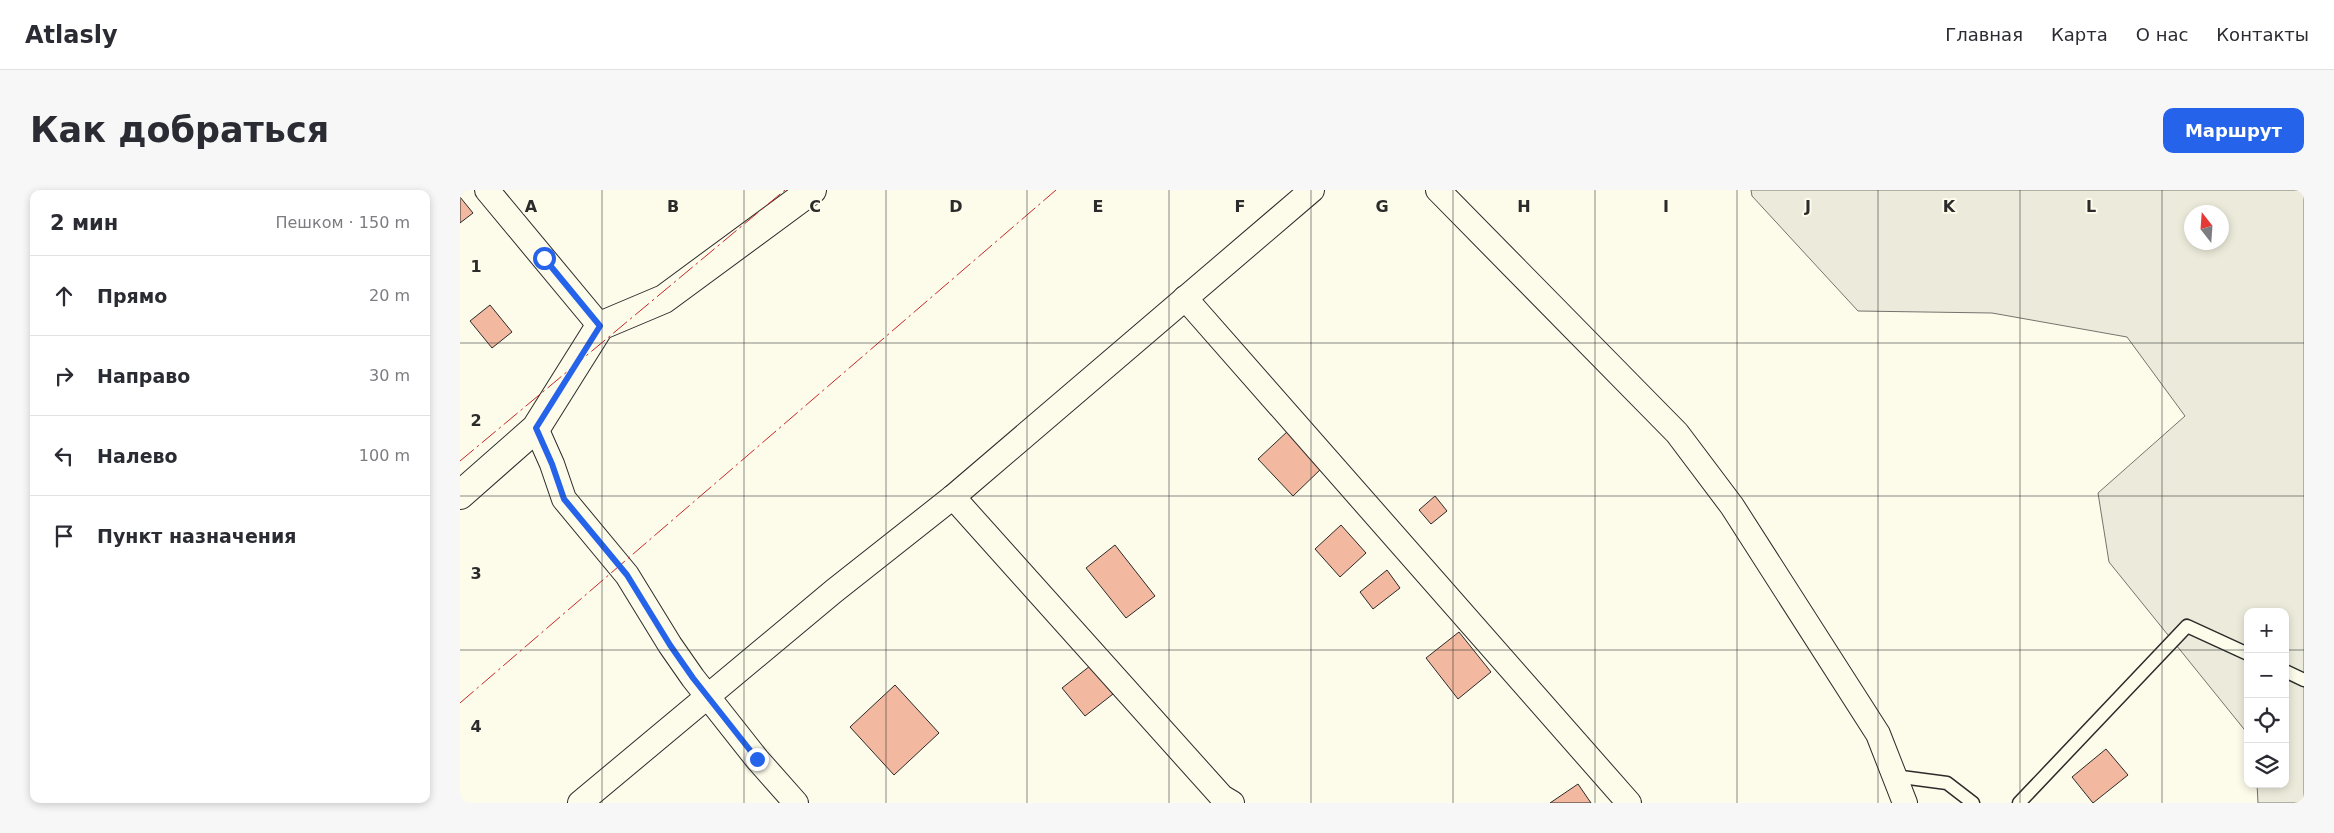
<!DOCTYPE html>
<html lang="ru">
<meta charset="utf-8">
<style>
body{margin:0;font-family:"DejaVu Sans",sans-serif;background:#f7f7f7;color:#2b2b33}
.controls{position:absolute;right:15px;bottom:15px;display:grid;overflow:hidden;border-radius:10px;box-shadow:0 2px 8px #0003}
.controls button{width:45px;height:45px;display:grid;place-items:center;padding:0;border:0;border-bottom:1px solid #e1e1e2;background:#fff;color:#2b2b33;font:25px sans-serif}
.compass{position:absolute;left:1724px;top:15px;width:45px;height:45px;border-radius:50%;background:#fff;box-shadow:0 2px 8px #0003;rotate:343deg}
.stop{position:absolute;width:15px;height:15px;margin:-11px;border:4px solid #2563eb;border-radius:50%;background:#fff}
.stop.end{background:#2563eb;border-color:#fff;box-shadow:0 1px 5px #0008}
.list{margin:0;padding:0;list-style:none}
h2{display:flex;justify-content:space-between;align-items:center;height:65px;margin:0;padding:0 20px;font-size:21px}
h2 small{font-size:16px;font-weight:400;color:#7c7c81}
.list li{display:grid;grid-template-columns:32px 1fr auto;gap:15px;align-items:center;box-sizing:border-box;height:80px;padding:0 20px;border-top:1px solid #e1e1e2}
.list b{display:block;font-size:19px;white-space:nowrap}
.list em{font-size:16px;font-style:normal;color:#7c7c81}
.icon{flex:none;width:28px;height:28px;fill:none;stroke:currentColor;stroke-width:2;stroke-linecap:round;stroke-linejoin:round}
.map{position:relative;flex:none;width:1844px;height:613px;overflow:hidden;border-radius:10px}
header{display:flex;align-items:center;gap:30px;box-sizing:border-box;height:70px;padding:0 25px;background:#fff;border-bottom:1px solid #e1e1e2}
header strong{font-size:24px}
nav{display:flex;gap:28px;margin-inline-start:auto;font-size:18px}
.intro{display:flex;align-items:center;justify-content:space-between;box-sizing:border-box;height:120px;padding:0 30px}
h1{margin:0;font-size:35px}
.button{padding:12px 22px;border-radius:10px;background:#2563eb;color:#fff;font-size:18px;font-weight:700}
main{display:flex;gap:30px;padding:0 30px}
aside{flex:1;background:#fff;border-radius:10px;box-shadow:0 2px 8px #0003}
.map>svg:first-child{display:block}
</style>
<header>
<strong>Atlasly</strong>
<nav><a>Главная</a><a>Карта</a><a>О нас</a><a>Контакты</a></nav>
</header>
<div class="intro"><h1>Как добраться</h1><a class="button">Маршрут</a></div>
<main>
<aside>
<h2>2 мин<small>Пешком · 150 m</small></h2>
<ul class="list">
<li><svg class="icon" aria-label="ahead" viewBox="0 0 24 24"><path d="M12 20V5M6 11l6-6 6 6"/></svg><div><b>Прямо</b></div><em>20 m</em></li>
<li><svg class="icon" aria-label="right" viewBox="0 0 24 24"><path d="M7 20v-9h11M14 6l5 5-5 5"/></svg><div><b>Направо</b></div><em>30 m</em></li>
<li><svg class="icon" aria-label="left" viewBox="0 0 24 24"><path d="M17 20v-9H6M10 6l-5 5 5 5"/></svg><div><b>Налево</b></div><em>100 m</em></li>
<li><svg class="icon" aria-label="arrive" viewBox="0 0 24 24"><path d="M6 21V4h12l-3 4 3 4H6"/></svg><div><b>Пункт назначения</b></div></li>
</ul>
</aside>
<div class="map">
<svg width="1844" height="613" viewBox="0 0 1844 613">
<rect width="100%" height="100%" fill="#fdfbea"/>
<path fill="#ecebdb" stroke="#74746e" fill-rule="evenodd" d="M1291,0H1844V613H1798L1797,594H1825V422H1788V544L1649,372L1638,303L1725,226L1667,147L1532,123L1398,121L1292,6ZM1732,22H1762V52H1732Z"/>
<g fill="#f2b8a0" stroke="#2b2b2b">
<path d="M0,7L13,23L0,33Z"/>
<path d="M30,115L52,142L32,158L10,131Z"/>
<path d="M829,240L863,277L833,306L798,269Z"/>
<path d="M975,306L987,321L971,334L959,320Z"/>
<path d="M881,335L906,363L880,387L855,359Z"/>
<path d="M655,355L695,406L666,428L626,378Z"/>
<path d="M927,380L940,398L913,419L900,402Z"/>
<path d="M999,442L1031,482L998,509L966,468Z"/>
<path d="M630,476L653,504L625,526L602,498Z"/>
<path d="M435,495L479,543L434,585L390,537Z"/>
<path d="M1646,559L1668,585L1633,613L1612,587Z"/>
<path d="M1118,594L1131,613H1090Z"/>
</g>
<g fill="none" stroke-linecap="round" stroke-linejoin="round">
<defs>
<g id="service">
<path d="M1825,481L1844,490"/>
<path d="M1434,586L1487,593L1513,613"/>
<path d="M1559,613L1727,436L1788,464"/>
</g>
<g id="minor">
<path d="M27,0L140,136"/>
<path d="M978,0L1217,243L1272,316L1418,544L1445,613"/>
<path d="M725,108L1169,613"/>
<path d="M76,238L92,274L104,309L167,385L210,455L233,488L297,569L336,613"/>
<path d="M493,307L762,607L772,613"/>
<path d="M120,613L374,401L493,307L852,0"/>
</g>
<path id="tertiary" d="M0,305L76,238L140,136L204,109L352,0"/>
</defs>
<use href="#service" stroke="#2b2b2b" stroke-width="15"/>
<use href="#minor" stroke="#2b2b2b" stroke-width="26"/>
<use href="#tertiary" stroke="#2b2b2b" stroke-width="30"/>
<use href="#service" stroke="#fdfbea" stroke-width="12"/>
<use href="#minor" stroke="#fdfbea" stroke-width="24"/>
<use href="#tertiary" stroke="#fdfbea" stroke-width="28"/>
<g stroke="#c62828" stroke-width="1" stroke-dasharray="18 4 2.5 4" stroke-linecap="butt">
<path d="M0,271L325,0"/>
<path d="M0,513L596,0"/>
</g>
</g>
<g fill="none" stroke-linecap="round" stroke-linejoin="round">
<path stroke="#2563eb" stroke-width="6" d="M84,68L140,136L76,238L92,274L104,309L167,385L210,455L233,488L297,569"/>
</g>
<path fill="none" stroke="#2b2b2b" stroke-width="1" stroke-opacity="0.55" d="M142,0V613M284,0V613M426,0V613M567,0V613M709,0V613M851,0V613M993,0V613M1135,0V613M1277,0V613M1418,0V613M1560,0V613M1702,0V613M0,153H1844M0,306H1844M0,460H1788M1825,460H1844"/>
<g font-size="16" text-anchor="middle" font-weight="bold" fill="#2b2b2b" stroke="#fdfbea" stroke-width="4" stroke-linejoin="round" paint-order="stroke">
<text x="71" y="22">A</text>
<text x="213" y="22">B</text>
<text x="355" y="22">C</text>
<text x="496" y="22">D</text>
<text x="638" y="22">E</text>
<text x="780" y="22">F</text>
<text x="922" y="22">G</text>
<text x="1064" y="22">H</text>
<text x="1206" y="22">I</text>
<text x="1348" y="22">J</text>
<text x="1489" y="22">K</text>
<text x="1631" y="22">L</text>
<text x="16" y="82">1</text>
<text x="16" y="236">2</text>
<text x="16" y="389">3</text>
<text x="16" y="542">4</text>
</g>
</svg>
<div class="controls">
<button>+</button>
<button>−</button>
<button><svg class="icon" aria-label="locate" viewBox="0 0 24 24"><circle cx="12" cy="12" r="6"/><path d="M12 2v4M12 18v4M2 12h4M18 12h4"/></svg></button>
<button><svg class="icon" aria-label="layers" viewBox="0 0 24 24"><path d="M12 4l9 5-9 5-9-5zM3 14l9 5 9-5"/></svg></button>
</div>
<svg class="compass" viewBox="-18 -18 36 36"><path d="M0-13l5 13h-10z" fill="#e53935"/><path d="M0 13l5-13h-10z" fill="#7c7c81"/></svg>
<div class="stop" style="left:84px;top:68px"></div>
<div class="stop end" style="left:297px;top:569px"></div>
</div>
</main>
